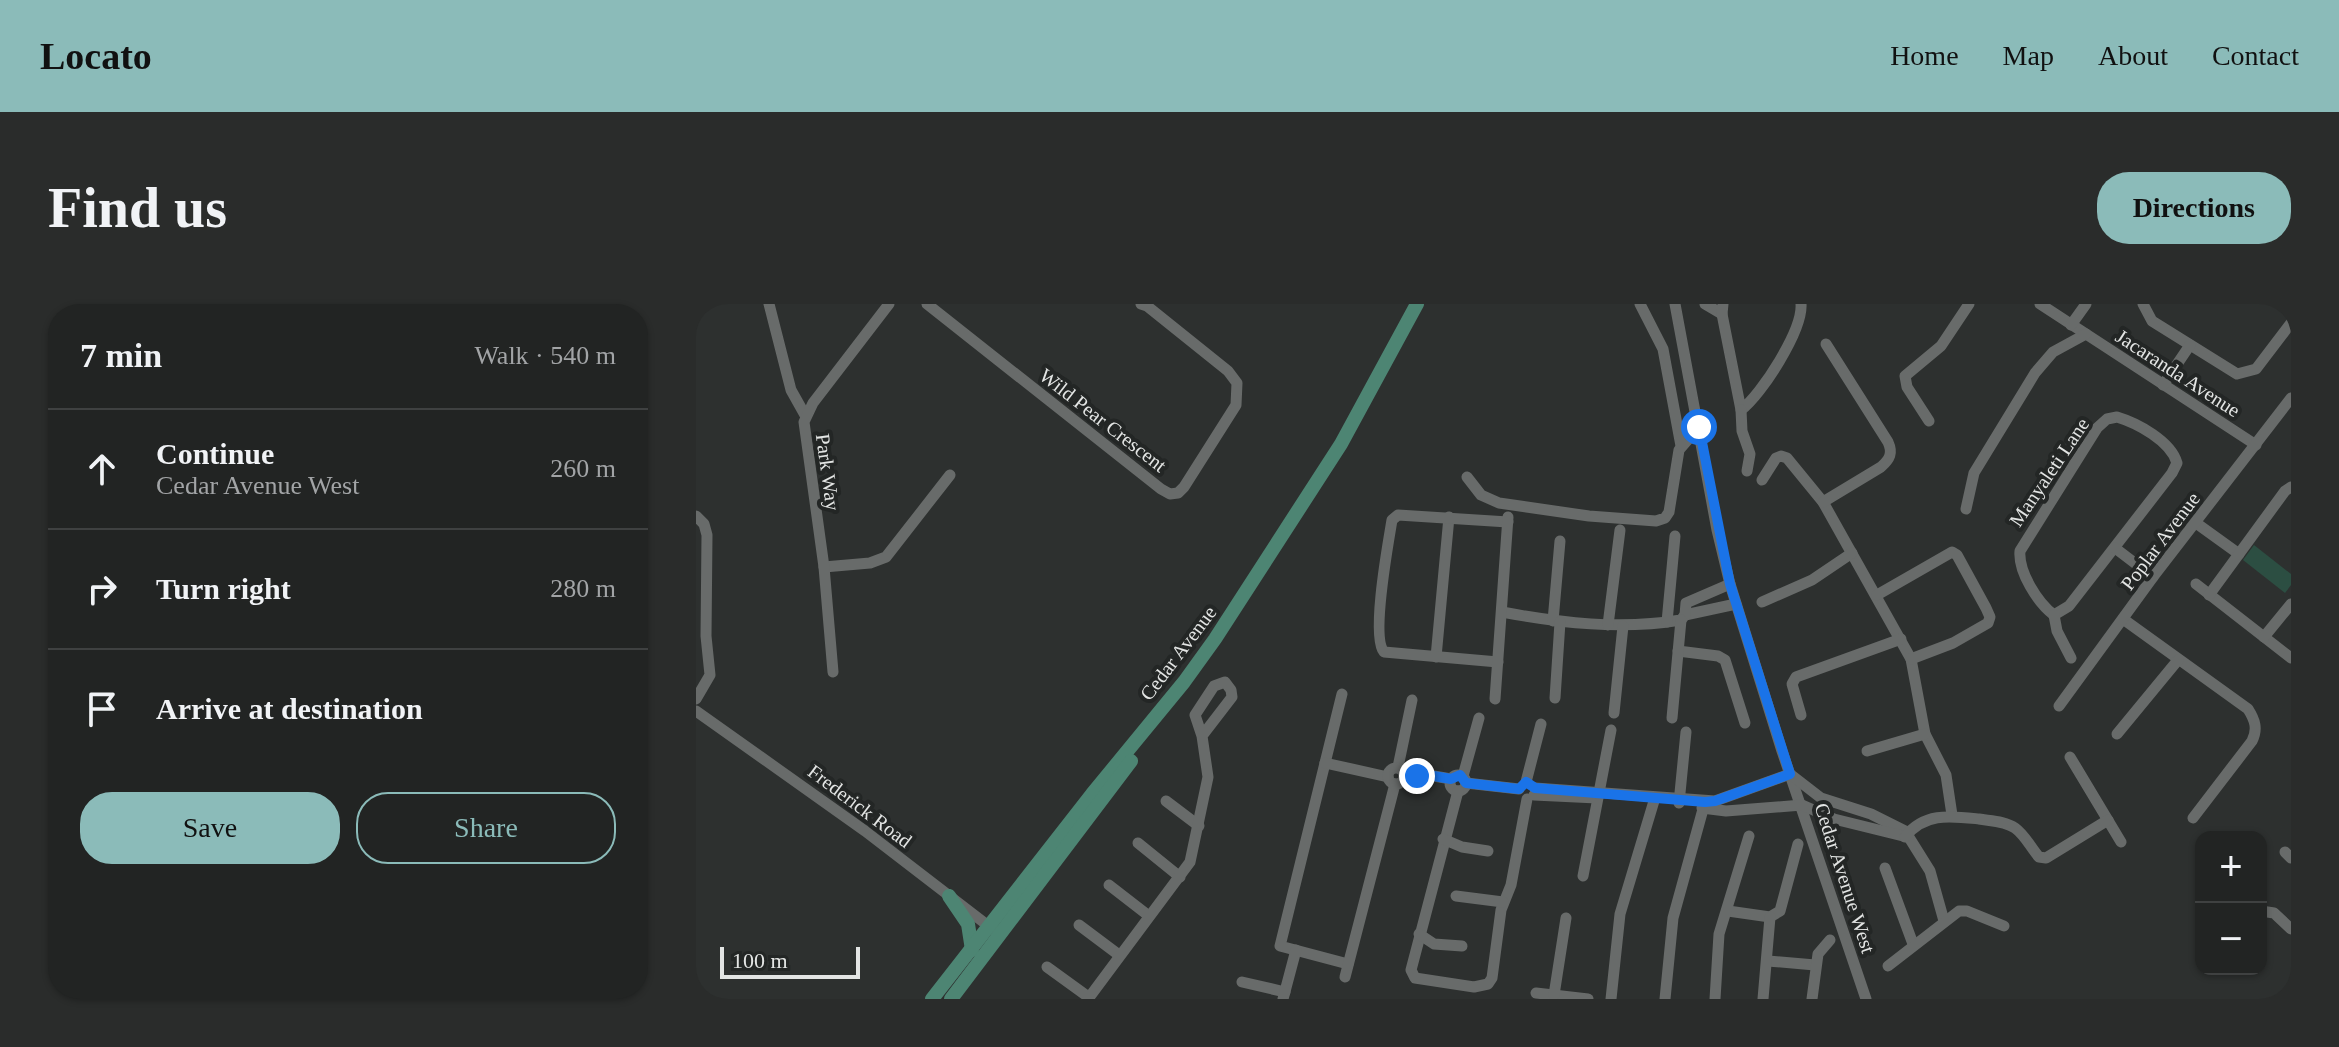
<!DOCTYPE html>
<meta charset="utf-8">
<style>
body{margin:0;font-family:Georgia,serif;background:#2a2c2b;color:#f1f3f6}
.controls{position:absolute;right:24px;bottom:24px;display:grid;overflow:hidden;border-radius:16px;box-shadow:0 2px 6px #0004}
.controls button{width:72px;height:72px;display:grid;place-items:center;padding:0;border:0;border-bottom:2px solid #3f4141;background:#222423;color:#f1f3f6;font:40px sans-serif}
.scale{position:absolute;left:24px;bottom:20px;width:140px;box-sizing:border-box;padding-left:8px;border:4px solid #e3e5e4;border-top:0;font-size:22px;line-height:28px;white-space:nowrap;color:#e3e5e4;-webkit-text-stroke:6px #232625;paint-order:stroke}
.stop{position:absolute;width:24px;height:24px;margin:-18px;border:6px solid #1a73e8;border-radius:50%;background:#fff}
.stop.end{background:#1a73e8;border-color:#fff;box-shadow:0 2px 8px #0008}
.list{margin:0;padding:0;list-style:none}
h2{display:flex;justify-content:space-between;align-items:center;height:104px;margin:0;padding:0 32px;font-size:34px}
h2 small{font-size:26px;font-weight:400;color:#a2a4a6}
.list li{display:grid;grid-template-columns:52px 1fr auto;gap:24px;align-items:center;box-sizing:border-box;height:120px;padding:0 32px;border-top:2px solid #3f4141}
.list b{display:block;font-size:30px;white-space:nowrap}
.list p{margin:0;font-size:26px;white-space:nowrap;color:#a2a4a6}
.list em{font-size:26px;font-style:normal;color:#a2a4a6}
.actions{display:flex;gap:16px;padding:24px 32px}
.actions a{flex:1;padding:18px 0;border:2px solid #8bbbb9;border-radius:32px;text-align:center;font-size:28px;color:#8bbbb9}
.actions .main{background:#8bbbb9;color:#111}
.icon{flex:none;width:44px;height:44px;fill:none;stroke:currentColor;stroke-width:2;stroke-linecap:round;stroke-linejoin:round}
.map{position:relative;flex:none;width:1595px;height:695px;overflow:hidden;border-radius:32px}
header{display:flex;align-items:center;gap:48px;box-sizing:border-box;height:112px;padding:0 40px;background:#8bbbb9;color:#111}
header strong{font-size:38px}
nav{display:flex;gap:44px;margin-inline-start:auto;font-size:28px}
.intro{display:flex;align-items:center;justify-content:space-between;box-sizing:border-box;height:192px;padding:0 48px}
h1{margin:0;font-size:56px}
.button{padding:20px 36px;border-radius:32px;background:#8bbbb9;color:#111;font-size:28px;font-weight:700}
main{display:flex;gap:48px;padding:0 48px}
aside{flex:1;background:#222423;border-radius:32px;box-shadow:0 2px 6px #0004}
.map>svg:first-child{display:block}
</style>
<header>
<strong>Locato</strong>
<nav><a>Home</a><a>Map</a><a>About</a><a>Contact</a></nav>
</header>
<div class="intro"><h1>Find us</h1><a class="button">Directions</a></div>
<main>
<aside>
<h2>7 min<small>Walk · 540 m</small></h2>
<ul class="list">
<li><svg class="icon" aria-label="ahead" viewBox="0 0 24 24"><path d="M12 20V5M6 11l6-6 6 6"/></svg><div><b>Continue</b><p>Cedar Avenue West</p></div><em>260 m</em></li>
<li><svg class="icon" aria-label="right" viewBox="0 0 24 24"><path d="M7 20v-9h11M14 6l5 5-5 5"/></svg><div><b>Turn right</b></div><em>280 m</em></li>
<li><svg class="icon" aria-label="arrive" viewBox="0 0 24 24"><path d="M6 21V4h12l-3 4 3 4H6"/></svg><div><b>Arrive at destination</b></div></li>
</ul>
<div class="actions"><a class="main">Save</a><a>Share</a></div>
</aside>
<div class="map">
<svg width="1595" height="695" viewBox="0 0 1595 695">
<rect width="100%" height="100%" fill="#2d302f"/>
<path fill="#2c4e42" d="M1558,241L1595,270V281L1589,289L1547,256Z"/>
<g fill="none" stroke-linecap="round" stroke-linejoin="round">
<g stroke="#686b6a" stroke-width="11">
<path d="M73,0L95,86L109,111"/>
<path d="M231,0L465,185L474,190L482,189L488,183L540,101L541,79L532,67L451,2L445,0"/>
<path d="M944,0L967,45L985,142"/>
<path d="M979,0L1021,226L1034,280L1086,447L1170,695"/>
<path d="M1009,0L1026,10"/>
<path d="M1027,0L1026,10L1045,106C1066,90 1107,26 1105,0"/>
<path d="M1344,0L1560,141"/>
<path d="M1447,0L1456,17L1541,70L1560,65L1595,19"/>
<path d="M1375,21L1390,0"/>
<path d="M1467,81L1494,41"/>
<path d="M1045,106L1046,127L1054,150L1051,167"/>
<path d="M1421,113C1441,119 1475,137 1481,159L1476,169L1373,302L1358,311C1342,299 1322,268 1324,247L1401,124L1411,115Z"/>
<path d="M1233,117L1211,83L1209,72L1245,42L1273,0"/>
<path d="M771,173L785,191L803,199L893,212L960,217L969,214L973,208L983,146L1003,123"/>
<path d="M1066,176L1080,154L1085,152L1091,154L1127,198L1215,355L1229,430L1250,471L1256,511"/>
<path d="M1127,198L1185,163C1194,155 1197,149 1192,138L1130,40"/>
<path d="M1270,205L1278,169L1339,69L1357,48L1390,30"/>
<path d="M0,212L8,220L11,231L10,332L14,371L0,395"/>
<path d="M1500,219L1543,250"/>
<path d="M1419,244L1457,273"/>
<path d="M128,263L174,259L190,253L254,171"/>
<path d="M1500,280L1595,354"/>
<path d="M1181,291L1256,248L1261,251L1290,304L1294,313L1292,319L1257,339L1215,355"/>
<path d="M1513,291L1589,187L1595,183"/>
<path d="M1066,298L1116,276L1156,249"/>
<path d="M806,308C865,319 924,326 985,316L989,311L1040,300"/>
<path d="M989,311L990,299L1034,280"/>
<path d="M1358,311L1361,327L1375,354"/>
<path d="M1427,315L1552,405C1559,416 1562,425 1556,437L1497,514"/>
<path d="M857,317L864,237"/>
<path d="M971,318L979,232"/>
<path d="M912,321L924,226"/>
<path d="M1568,333L1595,300"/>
<path d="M982,347L1022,352L1029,356L1049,419"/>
<path d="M740,353L753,213"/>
<path d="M802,358L688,348C675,333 692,240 696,216L702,211L812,218"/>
<path d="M137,368L128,263L108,118L117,99L193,0"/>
<path d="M646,390L584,642L652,660"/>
<path d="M859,394L864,318"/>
<path d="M799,395L812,213"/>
<path d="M1363,402L1457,273L1595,94"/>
<path d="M0,407L169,527L299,627"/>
<path d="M918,409L927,322"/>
<path d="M1105,411L1096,380L1100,373L1205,335"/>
<path d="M976,414L985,316"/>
<path d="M1421,430L1482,356"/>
<path d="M1171,447L1229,430"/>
<path d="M1374,453L1425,538"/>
<path d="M629,459L692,473"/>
<path d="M702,463L716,396"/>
<circle cx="700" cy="472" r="8"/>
<circle cx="762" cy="479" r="8"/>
<path d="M708,472L732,471L755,475"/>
<path d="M767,472L783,414"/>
<path d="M830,478L845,420"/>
<path d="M770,479L823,485"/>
<path d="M839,484L1019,497L1094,470L1125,494L1175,510L1209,527L1234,567L1248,617"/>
<path d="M762,487L715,666L719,674L778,683L792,680L796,674L805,606L815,581L831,495"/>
<path d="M838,491L901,494"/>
<path d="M470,497L503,522"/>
<path d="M983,499L990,428"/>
<path d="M1006,504L1030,507L1106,501L1138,515L1207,532"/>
<path d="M1209,533C1228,508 1255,512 1283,515C1295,517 1309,517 1319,524C1329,531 1335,544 1343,553L1350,554L1412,516"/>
<path d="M747,535L766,543L792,547"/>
<path d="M442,539L484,573"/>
<path d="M1589,548L1595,554"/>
<path d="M1189,564L1217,640"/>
<path d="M887,572L915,426"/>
<path d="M413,581L453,612"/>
<path d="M760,592L807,598"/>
<path d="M1032,607L1074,613L1084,607L1102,540"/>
<path d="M1565,607L1578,609L1595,625"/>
<path d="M383,621L423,651"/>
<path d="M723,630L738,640L766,642"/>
<path d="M1072,657L1119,661"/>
<path d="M1192,662L1263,607H1271L1308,622"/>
<path d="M351,663L391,692"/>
<path d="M649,673L699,480"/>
<path d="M546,678L589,688"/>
<path d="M840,689L892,695"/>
<path d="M858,691L870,614"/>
<path d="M392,695L494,558L512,473L506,432L499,411L518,382L529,378L535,386L536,393L506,432"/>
<path d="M587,695L600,646"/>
<path d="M915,695L924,610L958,497"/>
<path d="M969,695L977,614L1009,498"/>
<path d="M1019,695L1023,630L1053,532"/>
<path d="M1067,695L1074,613"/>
<path d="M1116,695L1122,650L1134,636"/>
</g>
<g stroke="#4d8573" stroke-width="14">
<path d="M253,592L272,620L276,646"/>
<path d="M236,695L396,490L488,378L519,335L645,140L721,0"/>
<path d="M255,695L435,457"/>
</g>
</g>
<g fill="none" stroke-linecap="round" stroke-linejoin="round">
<path stroke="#1a73e8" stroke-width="10" d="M721,472L732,471L755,475L764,471L770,479L823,485L830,478L839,484L1009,498L1019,497L1094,470L1034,280L1003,123"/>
</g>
<g text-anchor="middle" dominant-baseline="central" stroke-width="8" stroke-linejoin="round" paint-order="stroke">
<g font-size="20" fill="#e3e5e4" stroke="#232625">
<text transform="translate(1482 69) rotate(33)">Jacaranda Avenue</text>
<text transform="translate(407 116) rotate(38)">Wild Pear Crescent</text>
<text transform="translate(132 168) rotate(82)">Park Way</text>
<text transform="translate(1353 168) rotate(-56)">Manyaleti Lane</text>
<text transform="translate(1464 237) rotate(-53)">Poplar Avenue</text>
<text transform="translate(482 349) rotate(-53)">Cedar Avenue</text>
<text transform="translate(164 502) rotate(37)">Frederick Road</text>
<text transform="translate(1149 574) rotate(72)">Cedar Avenue West</text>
</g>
</g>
</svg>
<div class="controls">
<button>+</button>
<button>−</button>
</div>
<div class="scale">100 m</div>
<div class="stop" style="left:1003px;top:123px"></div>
<div class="stop end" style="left:721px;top:472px"></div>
</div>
</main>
